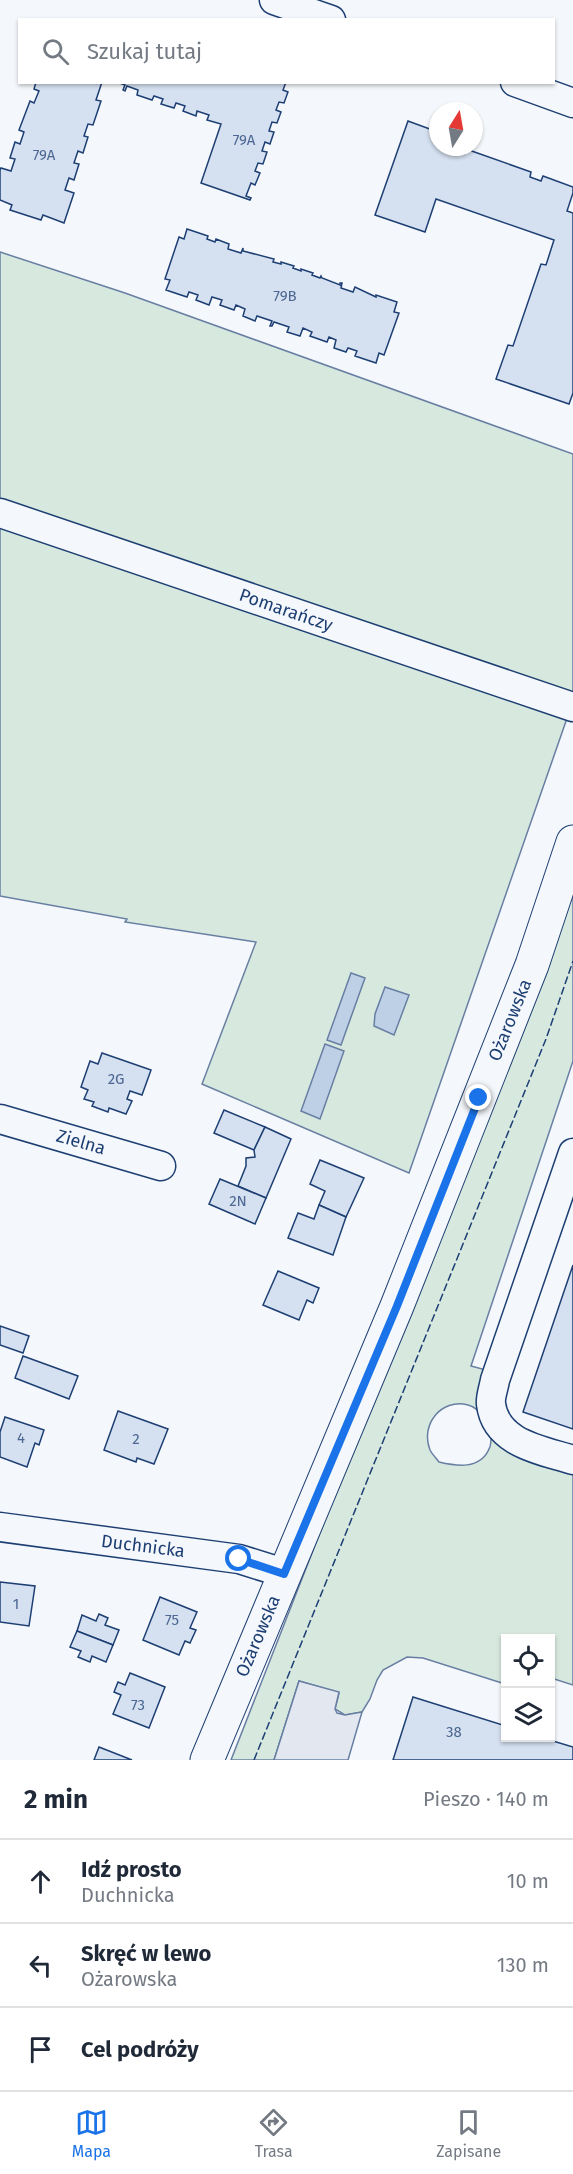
<!DOCTYPE html>
<html lang="pl">
<meta charset="utf-8">
<style>
body{margin:0;font-family:"Fira Sans",sans-serif;background:#f2f2f3;color:#1f2937}
.controls{position:absolute;right:18px;bottom:18px;display:grid;overflow:hidden;border-radius:0px;box-shadow:0 2px 4px #0004}
.controls button{width:54px;height:54px;display:grid;place-items:center;padding:0;border:0;border-bottom:2px solid #e0e1e3;background:#fff;color:#1f2937;font:30px sans-serif}
.compass{position:absolute;left:429px;top:102px;width:54px;height:54px;border-radius:50%;background:#fff;box-shadow:0 2px 4px #0004;rotate:11deg}
.stop{position:absolute;width:18px;height:18px;margin:-14px;border:4px solid #1a73e8;border-radius:50%;background:#fff}
.stop.end{background:#1a73e8;border-color:#fff;box-shadow:0 2px 6px #0008}
.list{margin:0;padding:0;list-style:none}
h2{display:flex;justify-content:space-between;align-items:center;height:78px;margin:0;padding:0 24px;font-size:26px}
h2 small{font-size:20px;font-weight:400;color:#747a83}
.list li{display:grid;grid-template-columns:39px 1fr auto;gap:18px;align-items:center;box-sizing:border-box;height:84px;padding:0 24px;border-top:2px solid #e0e1e3}
.list b{display:block;font-size:22px;white-space:nowrap}
.list p{margin:0;font-size:20px;white-space:nowrap;color:#747a83}
.list em{font-size:20px;font-style:normal;color:#747a83}
.icon{flex:none;width:33px;height:33px;fill:none;stroke:currentColor;stroke-width:2;stroke-linecap:round;stroke-linejoin:round}
.map{position:relative;flex:none;width:573px;height:1760px;overflow:hidden}
.search{position:absolute;background:#fff;box-shadow:0 2px 4px #0004;left:18px;right:18px;top:18px;height:66px;display:flex;align-items:center;gap:15px;box-sizing:border-box;padding:0 21px;border-radius:0px;color:#747a83;font-size:22px}
.sheet{height:330px;background:#fff}
nav{display:flex;justify-content:space-around;align-items:center;box-sizing:border-box;height:84px;border-top:2px solid #e0e1e3;background:#fff;font-size:16px;color:#747a83}
nav a{display:grid;justify-items:center;gap:3px}
nav .on{color:#1a73e8}
.map>svg:first-child{display:block}
</style>
<div class="map">
<svg width="573" height="1760" viewBox="0 0 573 1760">
<rect width="100%" height="100%" fill="#f4f7fb"/>
<g fill="#d7e8df" stroke="#687fa3" stroke-width="1.5">
<path d="M0,252L125,293L573,454V701L409,1173L202,1084L256,942L125,922L127,919L0,896Z"/>
<path d="M573,867V1061L471,1366L486,1370L487,1419C481,1413 476,1407 468,1405C441,1398 420,1425 430,1450C432,1454 436,1458 439,1462C456,1466 480,1470 489,1449C492,1444 491,1435 491,1430L573,1470V1685L551,1678L550,1638H506L505,1684L423,1658L407,1657L383,1670L377,1680L370,1699L362,1712L345,1715L335,1709L339,1693L299,1681L274,1760H231L442,1221Z"/>
</g>
<path fill="#e3e8f0" stroke="#687fa3" stroke-width="1.5" d="M299,1681L339,1692L335,1709L337,1713L345,1715L362,1712L348,1760H274Z"/>
<g fill="#bed0e5" stroke="#687fa3" stroke-width="1.5">
<path d="M351,973L365,978L341,1045L327,1040Z"/>
<path d="M385,987L409,995L394,1035L374,1026L375,1014Z"/>
<path d="M325,1044L344,1051L320,1119L301,1111Z"/>
</g>
<g fill="#d5e0f0" stroke="#1d3f73" stroke-width="1.5">
<path d="M36,82H102L96,100L101,101L93,125L88,124L84,136L88,137L83,153L78,151L74,163L79,164L74,180L69,178L65,190L74,193L64,223L43,215L41,220L10,210L12,205L0,200V170L1,168L11,171L15,159L10,158L15,142L20,144L24,132L19,130L30,101L34,103L39,91L34,89Z"/>
<path d="M117,82H286L283,90L288,92L284,103L279,102L276,110L281,112L277,123L272,122L269,131L274,132L270,144L265,142L262,151L267,152L263,164L258,163L255,171L260,173L255,185L251,183L246,196L251,198L250,200L201,183L221,124L207,120L209,115L197,111L196,116L183,111L185,106L176,103L174,108L161,104L163,99L154,96L152,100L137,95L138,90L127,86L125,91L123,90L125,85Z"/>
<path d="M408,121L438,132V147H454L453,150L464,154L466,149L531,172L530,177L541,181L543,176L573,187V193L567,211L573,213V393L569,404L496,379L508,345L513,346L541,264L546,265L554,240L436,199L425,232L375,215Z"/>
<path d="M187,229L208,236L207,239L215,242L216,239L229,244L228,249L241,253L243,248V251L274,259L273,262L281,264V262L294,266L293,268L301,271V269L313,273L312,275L320,278L321,276L322,278L340,285V283H342L341,288L353,292L355,287L376,297V295L397,302L394,312L399,313L384,355L379,353L376,363L355,356L357,351L348,348L346,352L334,348L336,340L329,337L327,342L310,336L312,332L303,328L300,336L287,332L289,327L274,322L272,326H270L272,321L257,316L255,321L243,316L245,309L236,305L234,310L220,305L222,300L212,297L209,305L196,300L198,295L189,292L187,297L166,290L170,280L165,279L179,237L184,239Z"/>
<path d="M102,1053L151,1070L142,1095L130,1091L127,1099L132,1101L126,1114L109,1108L108,1112L92,1106L94,1102L84,1099L88,1090L81,1087L90,1061L98,1064Z"/>
<path d="M224,1110L265,1127L254,1150L214,1133Z"/>
<path d="M265,1127L291,1139L266,1198L238,1186L246,1166V1158L255,1157L254,1150Z"/>
<path d="M320,1160L364,1178L346,1217L319,1205L325,1191L310,1184Z"/>
<path d="M220,1179L266,1198L255,1224L209,1204Z"/>
<path d="M319,1205L346,1217L333,1255L288,1238L298,1213L314,1219Z"/>
<path d="M573,1265V1429L523,1412Z"/>
<path d="M278,1271L319,1288L313,1303L307,1300L299,1320L263,1305Z"/>
<path d="M0,1326L29,1336L23,1353L0,1345Z"/>
<path d="M23,1356L78,1376L69,1399L15,1378Z"/>
<path d="M118,1411L168,1429L154,1464L137,1458L136,1462L104,1450Z"/>
<path d="M5,1417L44,1430L39,1445L35,1443L27,1467L0,1457V1432Z"/>
<path d="M0,1582L35,1586L29,1626L0,1622Z"/>
<path d="M160,1597L197,1612L190,1628L196,1630L190,1643L185,1641L179,1655L143,1640Z"/>
<path d="M99,1614L108,1618L105,1625L119,1630L113,1645L77,1631L82,1615L96,1621Z"/>
<path d="M77,1631L113,1645L106,1662L92,1656L90,1662L78,1657L81,1651L70,1647Z"/>
<path d="M130,1673L165,1687L149,1728L113,1714L121,1695L114,1692L118,1682L125,1685Z"/>
<path d="M413,1697L506,1726V1738H543L573,1747V1760H393Z"/>
<path d="M99,1747L132,1760H94Z"/>
</g>
<g fill="none" stroke-linecap="round" stroke-linejoin="round">
<defs>
<g id="minor">
<path d="M274,0L331,20"/>
<path d="M515,82L573,103"/>
<path d="M0,513L573,707"/>
<path d="M0,1119L161,1166"/>
<path d="M573,1153L495,1380C494,1387 490,1397 491,1404C496,1444 542,1450 573,1460"/>
<path d="M0,1527L239,1559L284,1573"/>
</g>
<path id="major" d="M207,1760L397,1306L532,965L573,842"/>
</defs>
<use href="#minor" stroke="#1d3f73" stroke-width="31"/>
<use href="#major" stroke="#1d3f73" stroke-width="35"/>
<use href="#minor" stroke="#f4f7fb" stroke-width="28"/>
<use href="#major" stroke="#f4f7fb" stroke-width="33"/>
<path stroke="#1d3f73" stroke-width="1.5" stroke-dasharray="8 3" stroke-linecap="butt" d="M254,1760L546,1039L573,961"/>
</g>
<g fill="none" stroke-linecap="round" stroke-linejoin="round">
<path stroke="#1a73e8" stroke-width="8" d="M239,1559L284,1574L397,1306L479,1098"/>
</g>
<g text-anchor="middle" dominant-baseline="central" stroke-width="4.5" stroke-linejoin="round" paint-order="stroke">
<g font-size="15" fill="#4b6792">
<text x="244" y="140">79A</text>
<text x="44" y="155">79A</text>
<text x="285" y="296">79B</text>
<text x="116" y="1079">2G</text>
<text x="238" y="1201">2N</text>
<text x="21" y="1438">4</text>
<text x="136" y="1439">2</text>
<text x="16" y="1604">1</text>
<text x="172" y="1620">75</text>
<text x="138" y="1705">73</text>
<text x="454" y="1732">38</text>
</g>
<g font-size="18" fill="#1d3f73" stroke="#f4f7fb">
<text transform="translate(286 610) rotate(19)">Pomarańczy</text>
<text transform="translate(510 1020) rotate(-68)">Ożarowska</text>
<text transform="translate(81 1142) rotate(16)">Zielna</text>
<text transform="translate(143 1546) rotate(7)">Duchnicka</text>
<text transform="translate(258 1636) rotate(-67)">Ożarowska</text>
</g>
</g>
</svg>
<div class="controls">
<button><svg class="icon" aria-label="locate" viewBox="0 0 24 24"><circle cx="12" cy="12" r="6"/><path d="M12 2v4M12 18v4M2 12h4M18 12h4"/></svg></button>
<button><svg class="icon" aria-label="layers" viewBox="0 0 24 24"><path d="M12 4l9 5-9 5-9-5zM3 14l9 5 9-5"/></svg></button>
</div>
<svg class="compass" viewBox="-18 -18 36 36"><path d="M0-13l5 13h-10z" fill="#e53935"/><path d="M0 13l5-13h-10z" fill="#747a83"/></svg>
<div class="stop" style="left:239px;top:1559px"></div>
<div class="stop end" style="left:479px;top:1098px"></div>
<div class="search"><svg class="icon" aria-label="search" viewBox="0 0 24 24"><circle cx="10" cy="10" r="6"/><path d="M15 15l6 6"/></svg>Szukaj tutaj</div>
</div>
<section class="sheet">
<h2>2 min<small>Pieszo · 140 m</small></h2>
<ul class="list">
<li><svg class="icon" aria-label="ahead" viewBox="0 0 24 24"><path d="M12 20V5M6 11l6-6 6 6"/></svg><div><b>Idź prosto</b><p>Duchnicka</p></div><em>10 m</em></li>
<li><svg class="icon" aria-label="left" viewBox="0 0 24 24"><path d="M17 20v-9H6M10 6l-5 5 5 5"/></svg><div><b>Skręć w lewo</b><p>Ożarowska</p></div><em>130 m</em></li>
<li><svg class="icon" aria-label="arrive" viewBox="0 0 24 24"><path d="M6 21V4h12l-3 4 3 4H6"/></svg><div><b>Cel podróży</b></div></li>
</ul>
</section>
<nav>
<a class="on"><svg class="icon" aria-label="map" viewBox="0 0 24 24"><path d="M3 6l6-2 6 2 6-2v14l-6 2-6-2-6 2zM9 4v14M15 6v14"/></svg>Mapa</a>
<a><svg class="icon" aria-label="directions" viewBox="0 0 24 24"><path d="M12 3l9 9-9 9-9-9zM9 14v-3h6M13 9l2 2-2 2"/></svg>Trasa</a>
<a><svg class="icon" aria-label="saved" viewBox="0 0 24 24"><path d="M7 4h10v16l-5-4-5 4z"/></svg>Zapisane</a>
</nav>
